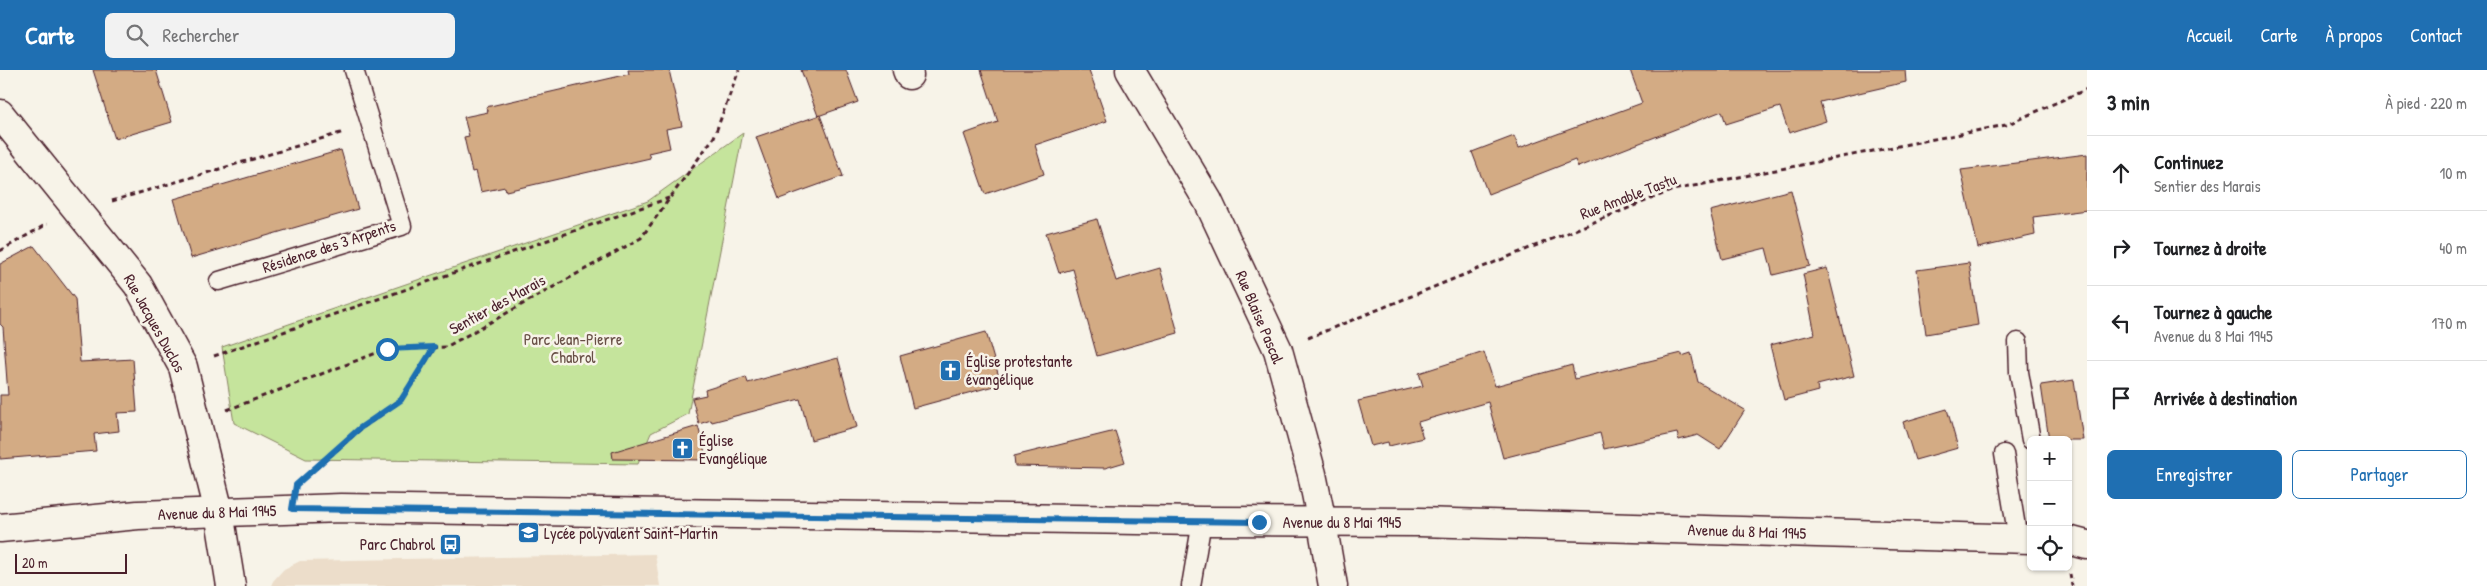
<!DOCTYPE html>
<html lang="fr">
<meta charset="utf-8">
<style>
body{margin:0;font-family:"Patrick Hand",sans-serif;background:#f2f2f2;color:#202124}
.controls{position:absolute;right:15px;bottom:15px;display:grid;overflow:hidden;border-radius:8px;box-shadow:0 1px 4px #0004}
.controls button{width:45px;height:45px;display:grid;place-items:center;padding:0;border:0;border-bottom:1px solid #e0e0e0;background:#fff;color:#202124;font:25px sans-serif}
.scale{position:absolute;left:15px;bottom:12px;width:112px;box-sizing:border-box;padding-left:5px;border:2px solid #4a1f2b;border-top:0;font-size:14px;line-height:18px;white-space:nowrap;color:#4a1f2b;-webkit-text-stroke:4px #f7f3e8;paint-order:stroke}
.stop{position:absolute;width:15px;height:15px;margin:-11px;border:4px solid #1f6fb2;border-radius:50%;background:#fff}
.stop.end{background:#1f6fb2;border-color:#fff;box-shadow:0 1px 5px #0008}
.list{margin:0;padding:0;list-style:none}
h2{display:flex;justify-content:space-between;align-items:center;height:65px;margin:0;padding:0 20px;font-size:21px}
h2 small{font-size:16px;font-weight:400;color:#757577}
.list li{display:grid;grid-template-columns:32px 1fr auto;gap:15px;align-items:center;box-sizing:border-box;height:75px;padding:0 20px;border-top:1px solid #e0e0e0}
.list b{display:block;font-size:19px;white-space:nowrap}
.list p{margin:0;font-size:16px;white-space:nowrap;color:#757577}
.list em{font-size:16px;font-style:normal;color:#757577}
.actions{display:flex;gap:10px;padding:15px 20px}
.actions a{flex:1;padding:11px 0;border:1px solid #1f6fb2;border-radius:8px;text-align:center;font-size:18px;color:#1f6fb2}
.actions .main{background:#1f6fb2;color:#fff}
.icon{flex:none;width:28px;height:28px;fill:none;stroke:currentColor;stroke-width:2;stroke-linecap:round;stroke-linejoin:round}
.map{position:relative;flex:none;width:2087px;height:516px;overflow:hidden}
header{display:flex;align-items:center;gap:30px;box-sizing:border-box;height:70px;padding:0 25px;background:#1f6fb2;color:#fff}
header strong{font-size:24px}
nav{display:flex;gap:28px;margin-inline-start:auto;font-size:18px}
.search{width:350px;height:45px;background:#f2f2f2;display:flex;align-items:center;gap:12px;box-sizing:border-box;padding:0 18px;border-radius:8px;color:#757577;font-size:19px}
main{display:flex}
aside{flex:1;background:#fff}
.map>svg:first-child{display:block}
</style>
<header>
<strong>Carte</strong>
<div class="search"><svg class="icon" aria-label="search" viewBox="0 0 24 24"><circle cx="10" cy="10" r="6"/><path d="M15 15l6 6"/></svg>Rechercher</div>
<nav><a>Accueil</a><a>Carte</a><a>À propos</a><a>Contact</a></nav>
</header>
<main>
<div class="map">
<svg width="2087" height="516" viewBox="0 0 2087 516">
<rect width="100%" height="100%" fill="#f7f3e8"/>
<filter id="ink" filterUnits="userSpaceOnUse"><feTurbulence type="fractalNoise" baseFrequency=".02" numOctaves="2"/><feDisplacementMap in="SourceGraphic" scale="10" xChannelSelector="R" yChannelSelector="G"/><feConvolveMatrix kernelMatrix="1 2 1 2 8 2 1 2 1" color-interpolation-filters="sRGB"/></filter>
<g filter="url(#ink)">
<path fill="#ecddca" d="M655,484L660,516H271L273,511L284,499L300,491Z"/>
<path fill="#c5e49c" stroke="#888264" d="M743,63L688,344L651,363L638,394L306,389L234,353L222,277L648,131Z"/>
<g fill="#d3ab84" stroke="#4a1f2b">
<path d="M93,0H156L172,52L115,69Z"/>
<path d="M628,0H669L682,56L666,59L670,78L648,83L650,88L506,121L505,117L481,122L476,101L472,102L464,67L469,66L464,47L488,42L486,37L629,4Z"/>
<path d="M801,0H846L858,32L818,46Z"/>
<path d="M981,0H1089L1107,51L1035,75L1044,104L985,124L964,64L998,52Z"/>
<path d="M1630,0H1905L1906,12L1820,32L1826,51L1789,63L1780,37L1726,54L1722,41L1578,97L1575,90L1488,124L1472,82L1514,66L1519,78L1642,33Z"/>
<path d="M820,45L843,106L779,129L756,67Z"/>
<path d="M341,80L358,139L191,188L174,129Z"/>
<path d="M2087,84V140L2033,147L2035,165L1978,178L1961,100Z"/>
<path d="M1791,120L1810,196L1773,205L1766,178L1722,189L1710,141Z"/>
<path d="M1097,149L1116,211L1160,198L1178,263L1097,286L1073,199L1059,203L1046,163Z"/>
<path d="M34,176L75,229L80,292L133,289L137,342L117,343L119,361L94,364L96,381L0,389V325H8L3,257L0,254V194Z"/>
<path d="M1969,193L1978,255L1926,264L1917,200Z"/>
<path d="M1827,198L1854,306L1817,315L1818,321L1784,330L1770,275L1815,264L1803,204Z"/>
<path d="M986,262L1001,314L913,338L900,286Z"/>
<path d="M1484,282L1495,316L1572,295L1575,309L1682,283V286L1691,283L1698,312L1745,340L1720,379L1698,365L1679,370L1677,363L1604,379L1600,363L1503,388L1488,332L1418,352L1423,368L1389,376L1388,372L1371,376L1358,331L1423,316L1419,303Z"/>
<path d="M838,288L857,357L811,370L800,329L712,352L711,350L699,354L692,328L706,325L705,320L746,307L748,313Z"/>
<path d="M2074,310L2083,370H2049L2041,315Z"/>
<path d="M1947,339L1958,378L1915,390L1903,352Z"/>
<path d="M698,356L707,390L613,389L612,382Z"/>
<path d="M1115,361L1125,392L1105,398L1015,396L1014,386Z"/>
</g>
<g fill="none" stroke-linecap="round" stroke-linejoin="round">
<defs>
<g id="service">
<path d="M219,211L402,156L354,0"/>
<path d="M2018,272L2019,302L2031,370"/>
<path d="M2004,384L2018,469"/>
<path d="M1191,516L1202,451"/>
</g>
<g id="minor">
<path d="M907,0L909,5"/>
<path d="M219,442L231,516"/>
<path d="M1322,453L1333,516"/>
</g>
<g id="tertiary">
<path d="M1130,0L1208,131L1278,280L1312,404L1322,453"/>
<path d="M0,44L138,215L183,297L219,442"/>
</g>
<g id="secondary">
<path d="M0,458L138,445L341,438L1202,451L1419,452L2031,469"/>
<path d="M2068,470L2087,475"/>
</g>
</defs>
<use href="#service" stroke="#4a1f2b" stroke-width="21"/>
<use href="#minor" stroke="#4a1f2b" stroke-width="31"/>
<use href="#tertiary" stroke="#4a1f2b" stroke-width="31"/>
<use href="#secondary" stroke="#4a1f2b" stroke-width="31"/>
<g stroke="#4a1f2b" stroke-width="3" stroke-dasharray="5 4" stroke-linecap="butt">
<path d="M112,131L344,62"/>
<path d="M0,181L47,154"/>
<path d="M1308,268L1673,120L2006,55L2087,19"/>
<path d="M214,286L669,128"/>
<path d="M227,340L387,279L446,277L641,168L714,67L739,0"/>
<path d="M309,404L360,359L401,330L435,277"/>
<path d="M2070,504L2072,516"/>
</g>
<use href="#service" stroke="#f7f3e8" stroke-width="18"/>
<use href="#minor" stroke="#f7f3e8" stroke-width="28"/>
<use href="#tertiary" stroke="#f7f3e8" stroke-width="28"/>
<use href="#secondary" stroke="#f7f3e8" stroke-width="28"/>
</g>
</g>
<g fill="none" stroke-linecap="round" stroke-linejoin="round" filter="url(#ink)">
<path stroke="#1f6fb2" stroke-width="6" d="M387,279L434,277L401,330L360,358L296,415L292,439L1259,452"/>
</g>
<defs>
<symbol id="church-square" viewBox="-11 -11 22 22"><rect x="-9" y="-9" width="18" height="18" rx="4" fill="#1f6fb2" stroke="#f7f3e8"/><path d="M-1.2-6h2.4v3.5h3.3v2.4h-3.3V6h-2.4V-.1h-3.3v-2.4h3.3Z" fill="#fff"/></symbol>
<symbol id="school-square" viewBox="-11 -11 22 22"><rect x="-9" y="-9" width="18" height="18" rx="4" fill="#1f6fb2" stroke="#f7f3e8"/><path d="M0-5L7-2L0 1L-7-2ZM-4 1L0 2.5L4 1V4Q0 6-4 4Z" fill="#fff"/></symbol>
<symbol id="bus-square" viewBox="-11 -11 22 22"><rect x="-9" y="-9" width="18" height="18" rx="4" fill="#1f6fb2" stroke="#f7f3e8"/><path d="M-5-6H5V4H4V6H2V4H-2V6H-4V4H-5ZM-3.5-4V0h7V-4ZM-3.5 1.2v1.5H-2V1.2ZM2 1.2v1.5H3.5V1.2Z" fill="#fff"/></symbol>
</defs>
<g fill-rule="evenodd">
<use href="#church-square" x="938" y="288" width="25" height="25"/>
<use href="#church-square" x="670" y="366" width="25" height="25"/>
<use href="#school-square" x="516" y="450" width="25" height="25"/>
<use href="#bus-square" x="438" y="462" width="25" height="25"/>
</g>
<g text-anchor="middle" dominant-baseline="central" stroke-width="5" stroke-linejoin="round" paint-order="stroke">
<g font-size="16" fill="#4a1f2b" stroke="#f7f3e8">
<text transform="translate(1628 126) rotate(-21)">Rue Amable Tastu</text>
<text transform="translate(329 176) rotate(-18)">Résidence des 3 Arpents</text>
<text transform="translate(497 234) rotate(-29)">Sentier des Marais</text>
<text transform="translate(1260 247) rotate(67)">Rue Blaise Pascal</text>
<text transform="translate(155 253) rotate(61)">Rue Jacques Duclos</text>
<text transform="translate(217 442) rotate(-2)">Avenue du 8 Mai 1945</text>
<text x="1342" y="452">Avenue du 8 Mai 1945</text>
<text transform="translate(1747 461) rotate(2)">Avenue du 8 Mai 1945</text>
</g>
<g font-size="16" fill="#695047" stroke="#f7f3e8">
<text x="573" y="269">Parc Jean-Pierre<tspan x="573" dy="18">Chabrol</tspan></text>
</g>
<g font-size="16" fill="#4a1f2b" stroke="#f7f3e8" text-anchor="start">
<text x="966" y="291">Église protestante<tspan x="966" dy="18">évangélique</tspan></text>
<text x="699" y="370">Église<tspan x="699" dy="18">Evangélique</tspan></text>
<text x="544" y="463">Lycée polyvalent Saint-Martin</text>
<text x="435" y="474" text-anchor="end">Parc Chabrol</text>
</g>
</g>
</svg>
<div class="controls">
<button>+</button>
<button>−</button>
<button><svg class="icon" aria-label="locate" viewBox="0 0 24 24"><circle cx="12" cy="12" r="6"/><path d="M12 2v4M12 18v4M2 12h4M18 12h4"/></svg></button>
</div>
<div class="scale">20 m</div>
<div class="stop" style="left:387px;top:279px"></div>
<div class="stop end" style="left:1259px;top:452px"></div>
</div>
<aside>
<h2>3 min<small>À pied · 220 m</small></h2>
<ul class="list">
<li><svg class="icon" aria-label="ahead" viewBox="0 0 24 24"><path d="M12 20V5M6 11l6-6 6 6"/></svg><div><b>Continuez</b><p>Sentier des Marais</p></div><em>10 m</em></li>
<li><svg class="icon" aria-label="right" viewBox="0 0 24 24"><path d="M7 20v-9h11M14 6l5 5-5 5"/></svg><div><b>Tournez à droite</b></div><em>40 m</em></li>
<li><svg class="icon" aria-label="left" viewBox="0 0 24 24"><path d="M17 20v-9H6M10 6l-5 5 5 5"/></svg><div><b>Tournez à gauche</b><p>Avenue du 8 Mai 1945</p></div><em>170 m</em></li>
<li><svg class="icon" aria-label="arrive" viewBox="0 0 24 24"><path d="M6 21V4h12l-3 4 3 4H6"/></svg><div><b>Arrivée à destination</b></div></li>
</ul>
<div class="actions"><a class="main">Enregistrer</a><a>Partager</a></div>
</aside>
</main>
